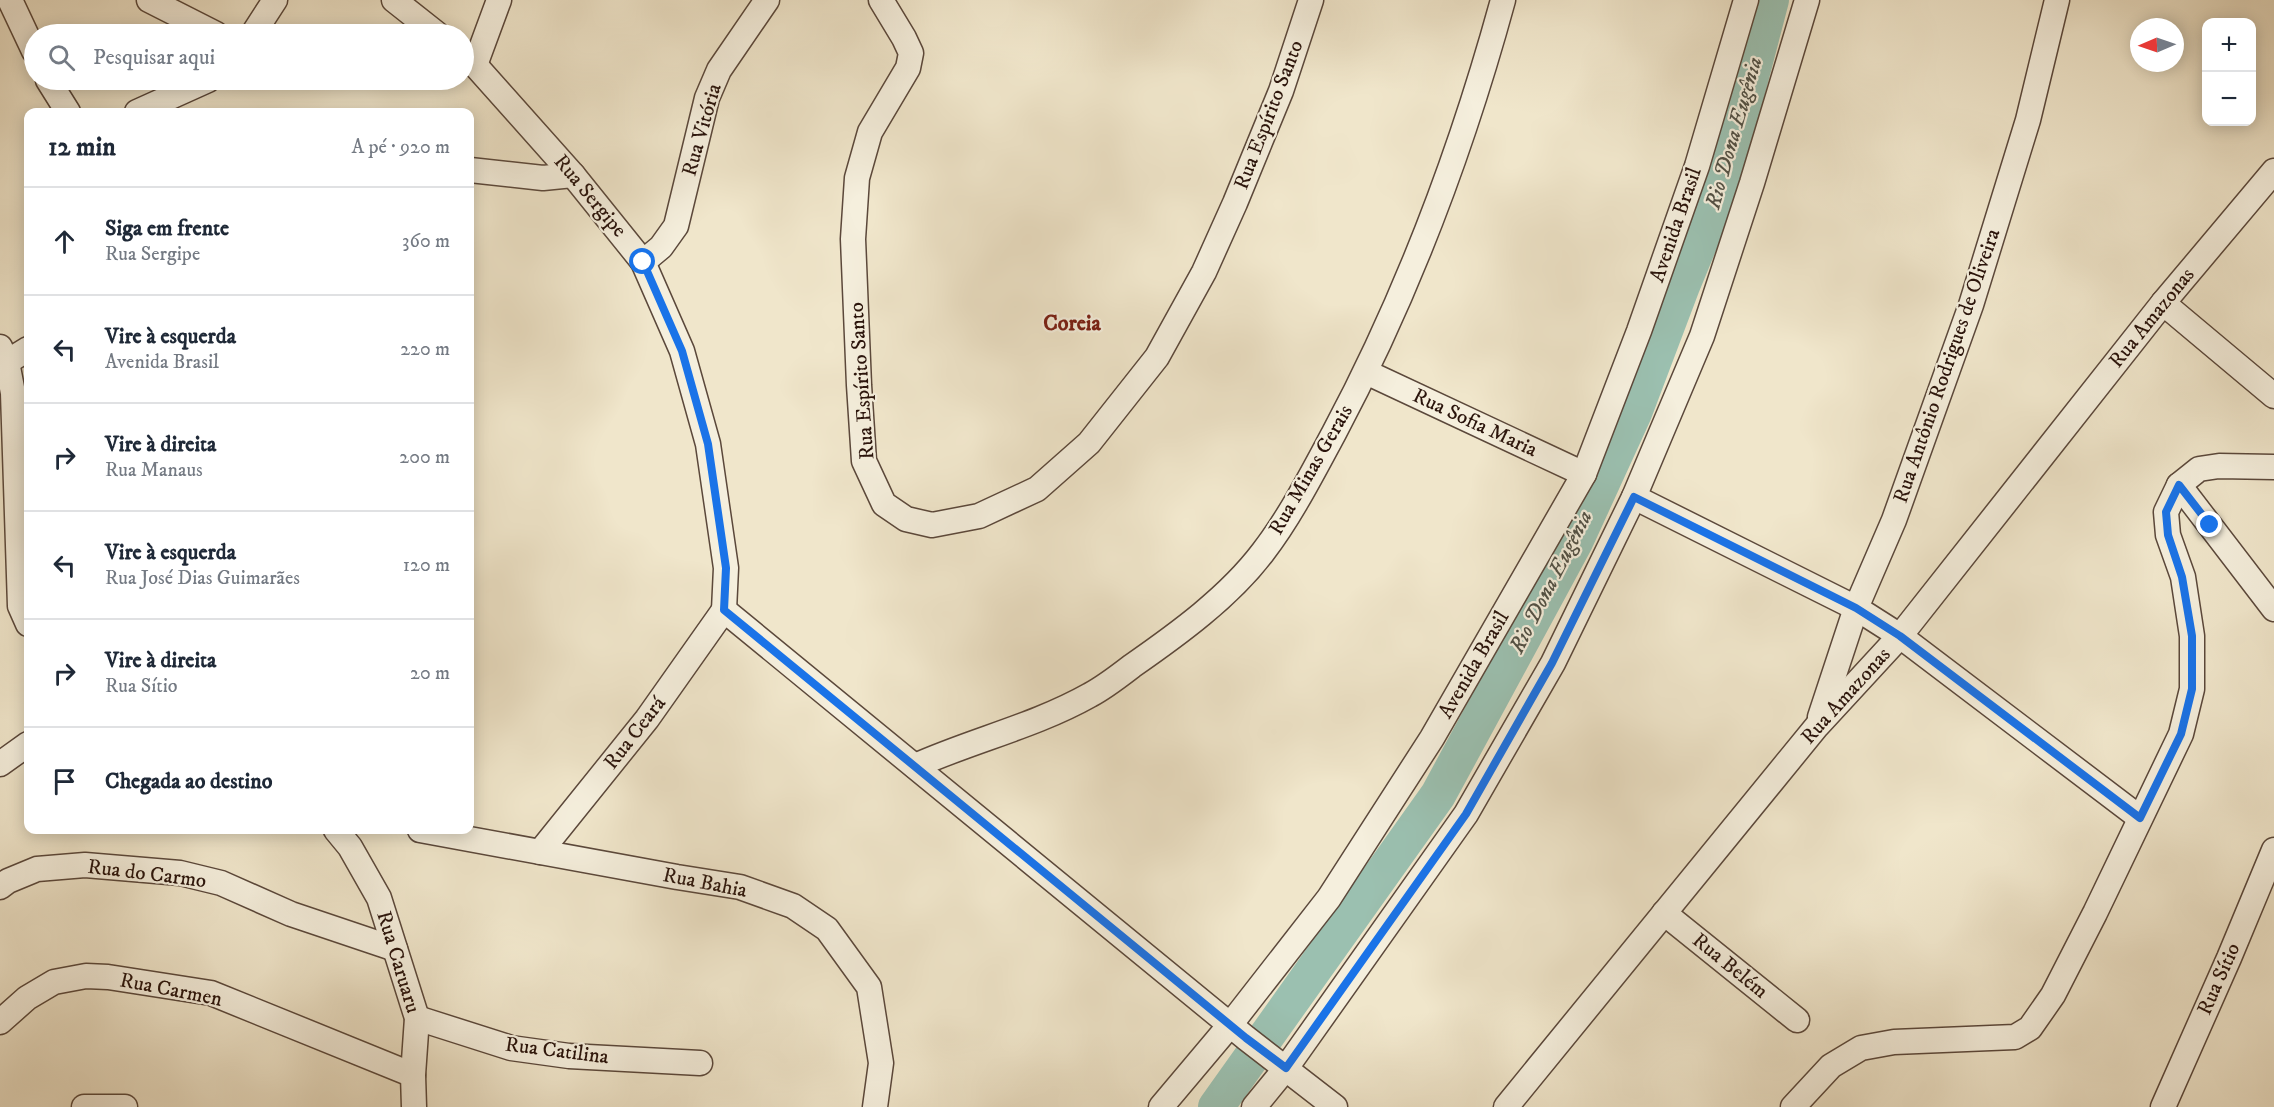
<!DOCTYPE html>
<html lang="pt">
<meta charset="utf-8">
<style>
body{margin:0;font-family:"IM FELL DW Pica",serif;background:#f6f6f7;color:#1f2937}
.controls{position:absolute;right:18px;top:18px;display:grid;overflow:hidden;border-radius:12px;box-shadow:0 3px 15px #0003}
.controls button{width:54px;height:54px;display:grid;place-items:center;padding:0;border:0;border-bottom:2px solid #e0e1e3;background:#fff;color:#1f2937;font:30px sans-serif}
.compass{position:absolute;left:2130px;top:18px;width:54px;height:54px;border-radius:50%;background:#fff;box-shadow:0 3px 15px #0003;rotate:268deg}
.stop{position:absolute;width:18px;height:18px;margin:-14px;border:4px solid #1a73e8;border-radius:50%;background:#fff}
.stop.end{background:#1a73e8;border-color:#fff;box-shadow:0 2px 6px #0008}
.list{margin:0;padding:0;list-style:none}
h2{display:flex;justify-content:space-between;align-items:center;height:78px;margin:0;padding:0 24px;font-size:26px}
h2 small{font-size:20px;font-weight:400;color:#747a83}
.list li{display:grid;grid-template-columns:39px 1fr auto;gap:18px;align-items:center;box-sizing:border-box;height:108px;padding:0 24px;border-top:2px solid #e0e1e3}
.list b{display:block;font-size:22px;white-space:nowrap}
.list p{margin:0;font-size:20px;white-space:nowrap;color:#747a83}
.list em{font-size:20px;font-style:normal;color:#747a83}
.icon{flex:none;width:33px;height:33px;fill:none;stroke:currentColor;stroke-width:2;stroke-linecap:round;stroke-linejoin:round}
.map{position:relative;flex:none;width:2274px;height:1107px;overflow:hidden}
.search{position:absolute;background:#fff;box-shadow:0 3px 15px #0003;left:24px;top:24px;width:450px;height:66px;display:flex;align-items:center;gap:15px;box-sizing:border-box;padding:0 21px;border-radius:33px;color:#747a83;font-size:22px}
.panel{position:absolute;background:#fff;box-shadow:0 3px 15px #0003;left:24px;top:108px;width:450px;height:726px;border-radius:12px}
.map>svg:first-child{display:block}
</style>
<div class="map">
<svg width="2274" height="1107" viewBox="0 0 2274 1107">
<rect width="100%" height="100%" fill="#f0e6cb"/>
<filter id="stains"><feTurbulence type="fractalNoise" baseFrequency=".00333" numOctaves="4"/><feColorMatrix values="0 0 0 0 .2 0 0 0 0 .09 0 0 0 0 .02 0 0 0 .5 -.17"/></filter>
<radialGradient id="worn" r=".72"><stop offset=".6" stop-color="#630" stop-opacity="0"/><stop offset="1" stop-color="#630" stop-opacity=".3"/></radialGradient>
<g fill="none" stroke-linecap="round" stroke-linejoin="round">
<path stroke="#9bc0b0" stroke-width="36" d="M1216,1107L1438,795L1575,542L1634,413L1682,286L1721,191L1771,0"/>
<defs>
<g id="minor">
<path d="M10,0L34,51"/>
<path d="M149,0L216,34"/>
<path d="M394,0L437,34"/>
<path d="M881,0L904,38L911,53L908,68L870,132L857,178L853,239L859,385L864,461L884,504L906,519L932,525L979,516L1037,489L1089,443L1157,357L1204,272L1235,203L1281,91L1311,0"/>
<path d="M253,34L275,0"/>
<path d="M464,56L475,65L573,175L643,262L682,351L708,444L726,568L724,610"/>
<path d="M475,65L499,0"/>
<path d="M48,80L68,112"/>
<path d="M137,112L208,80"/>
<path d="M470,170L543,178L573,175"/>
<path d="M643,262L661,247L676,226L707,98L719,70L767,0"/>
<path d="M2163,303L2274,396"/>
<path d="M0,347L7,362L13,393L20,606L28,624"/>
<path d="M7,362L28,349"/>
<path d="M1366,372L1584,474"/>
<path d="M2179,485L2274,609"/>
<path d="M1634,497L1856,608L1900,636L2140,818"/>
<path d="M724,610L1246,1038L1335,1107"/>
<path d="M1820,717L1856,608L1894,520L1971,305L2028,120L2057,0"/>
<path d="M0,764L28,744"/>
<path d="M915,766C973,740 1035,726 1090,695C1105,687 1119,676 1132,666C1178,634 1229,597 1263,552C1290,517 1313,472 1334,433C1407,296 1462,150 1503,0"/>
<path d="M336,830L350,847L379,898L417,1018L413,1075L414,1107"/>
<path d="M420,830L677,877L740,887L793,906L827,929L869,987L881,1063L875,1107"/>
<path d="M540,852L647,719L724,610"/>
<path d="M0,887L8,881L37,869L85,865L180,873L221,883L291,914L395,949"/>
<path d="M1664,913L1797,1020"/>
<path d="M417,1018L511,1048L569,1056L700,1063"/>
<path d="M0,1022L27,998L54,982L86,976L108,977L211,993L413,1075"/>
<path d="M84,1107H125"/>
<path d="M1161,1107L1230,1025L1329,898L1432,738L1584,474L1639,331L1697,166L1746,0"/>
<path d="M1254,1107L1286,1068L1466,814L1553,663L1634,497L1702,336L1752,183L1807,0"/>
<path d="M1506,1107L1817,726L1900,636L2163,303L2274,171"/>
<path d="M1793,1107L1831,1066L1861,1048L1894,1042L2015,1037L2030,1028L2053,995L2095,913L2181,734L2192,689V636L2183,577L2168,535L2166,512L2179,485L2199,469L2219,466L2274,467"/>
<path d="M2163,1107L2229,958L2274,850"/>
</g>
</defs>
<use href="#minor" stroke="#5b483b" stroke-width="27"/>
<use href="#minor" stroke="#f5efdd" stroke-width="24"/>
</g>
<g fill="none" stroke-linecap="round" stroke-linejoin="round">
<path stroke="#1a73e8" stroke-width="8" d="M643,262L682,351L708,444L726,568L724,610L1246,1038L1286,1068L1466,814L1552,663L1634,497L1856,608L1900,636L2140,818L2181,734L2192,689V636L2182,577L2168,535L2166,512L2179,485L2210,525"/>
</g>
<g text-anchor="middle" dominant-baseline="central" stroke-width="4.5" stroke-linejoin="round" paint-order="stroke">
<g font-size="21" fill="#29130b" stroke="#f5efdd">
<text transform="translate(1269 115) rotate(-69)">Rua Espírito Santo</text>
<text transform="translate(702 130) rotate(-74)">Rua Vitória</text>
<text transform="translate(590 196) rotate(50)">Rua Sergipe</text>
<text transform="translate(1676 225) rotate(-71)">Avenida Brasil</text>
<text transform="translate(2152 318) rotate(-51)">Rua Amazonas</text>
<text transform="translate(1947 366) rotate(-71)">Rua Antônio Rodrigues de Oliveira</text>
<text transform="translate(862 381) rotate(-94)">Rua Espírito Santo</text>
<text transform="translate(1475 423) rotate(25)">Rua Sofia Maria</text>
<text transform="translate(1311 470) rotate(-60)">Rua Minas Gerais</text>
<text transform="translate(1474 665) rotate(-60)">Avenida Brasil</text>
<text transform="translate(1846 696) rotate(-48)">Rua Amazonas</text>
<text transform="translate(635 733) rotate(-52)">Rua Ceará</text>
<text transform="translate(147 874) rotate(7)">Rua do Carmo</text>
<text transform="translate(705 883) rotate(11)">Rua Bahia</text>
<text transform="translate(398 962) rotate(73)">Rua Caruaru</text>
<text transform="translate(1730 966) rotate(39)">Rua Belém</text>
<text transform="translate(2219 979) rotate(-66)">Rua Sítio</text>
<text transform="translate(171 990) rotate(11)">Rua Carmen</text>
<text transform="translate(557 1051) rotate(7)">Rua Catilina</text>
</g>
<g font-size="22" font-style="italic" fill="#515045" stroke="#f5efdd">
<text transform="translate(1734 133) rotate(-74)">Rio Dona Eugênia</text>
<text transform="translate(1551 582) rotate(-63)">Rio Dona Eugênia</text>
</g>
<g font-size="22" font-weight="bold" fill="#7a1f14" stroke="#f5efdd">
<text x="1072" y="323">Coreia</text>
</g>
</g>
<rect width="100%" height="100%" filter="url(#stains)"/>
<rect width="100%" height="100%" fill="url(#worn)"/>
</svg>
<div class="controls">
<button>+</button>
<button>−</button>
</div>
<svg class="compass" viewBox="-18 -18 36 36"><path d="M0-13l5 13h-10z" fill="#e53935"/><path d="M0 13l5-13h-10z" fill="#747a83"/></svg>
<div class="stop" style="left:643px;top:262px"></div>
<div class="stop end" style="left:2210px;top:525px"></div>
<div class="search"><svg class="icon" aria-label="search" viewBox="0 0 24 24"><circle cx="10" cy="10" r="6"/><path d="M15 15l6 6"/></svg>Pesquisar aqui</div>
<section class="panel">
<h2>12 min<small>A pé · 920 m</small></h2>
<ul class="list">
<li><svg class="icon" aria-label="ahead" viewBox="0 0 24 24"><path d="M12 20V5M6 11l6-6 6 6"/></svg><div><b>Siga em frente</b><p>Rua Sergipe</p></div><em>360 m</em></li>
<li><svg class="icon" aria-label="left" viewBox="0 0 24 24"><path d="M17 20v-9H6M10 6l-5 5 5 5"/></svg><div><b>Vire à esquerda</b><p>Avenida Brasil</p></div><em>220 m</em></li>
<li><svg class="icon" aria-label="right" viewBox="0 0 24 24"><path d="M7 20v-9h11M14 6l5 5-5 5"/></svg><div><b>Vire à direita</b><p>Rua Manaus</p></div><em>200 m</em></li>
<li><svg class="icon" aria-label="left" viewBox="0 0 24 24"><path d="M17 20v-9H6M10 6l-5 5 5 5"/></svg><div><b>Vire à esquerda</b><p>Rua José Dias Guimarães</p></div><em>120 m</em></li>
<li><svg class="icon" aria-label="right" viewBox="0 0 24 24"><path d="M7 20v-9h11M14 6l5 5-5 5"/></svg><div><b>Vire à direita</b><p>Rua Sítio</p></div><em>20 m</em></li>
<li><svg class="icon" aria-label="arrive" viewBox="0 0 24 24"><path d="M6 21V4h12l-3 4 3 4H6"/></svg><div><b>Chegada ao destino</b></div></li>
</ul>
</section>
</div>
